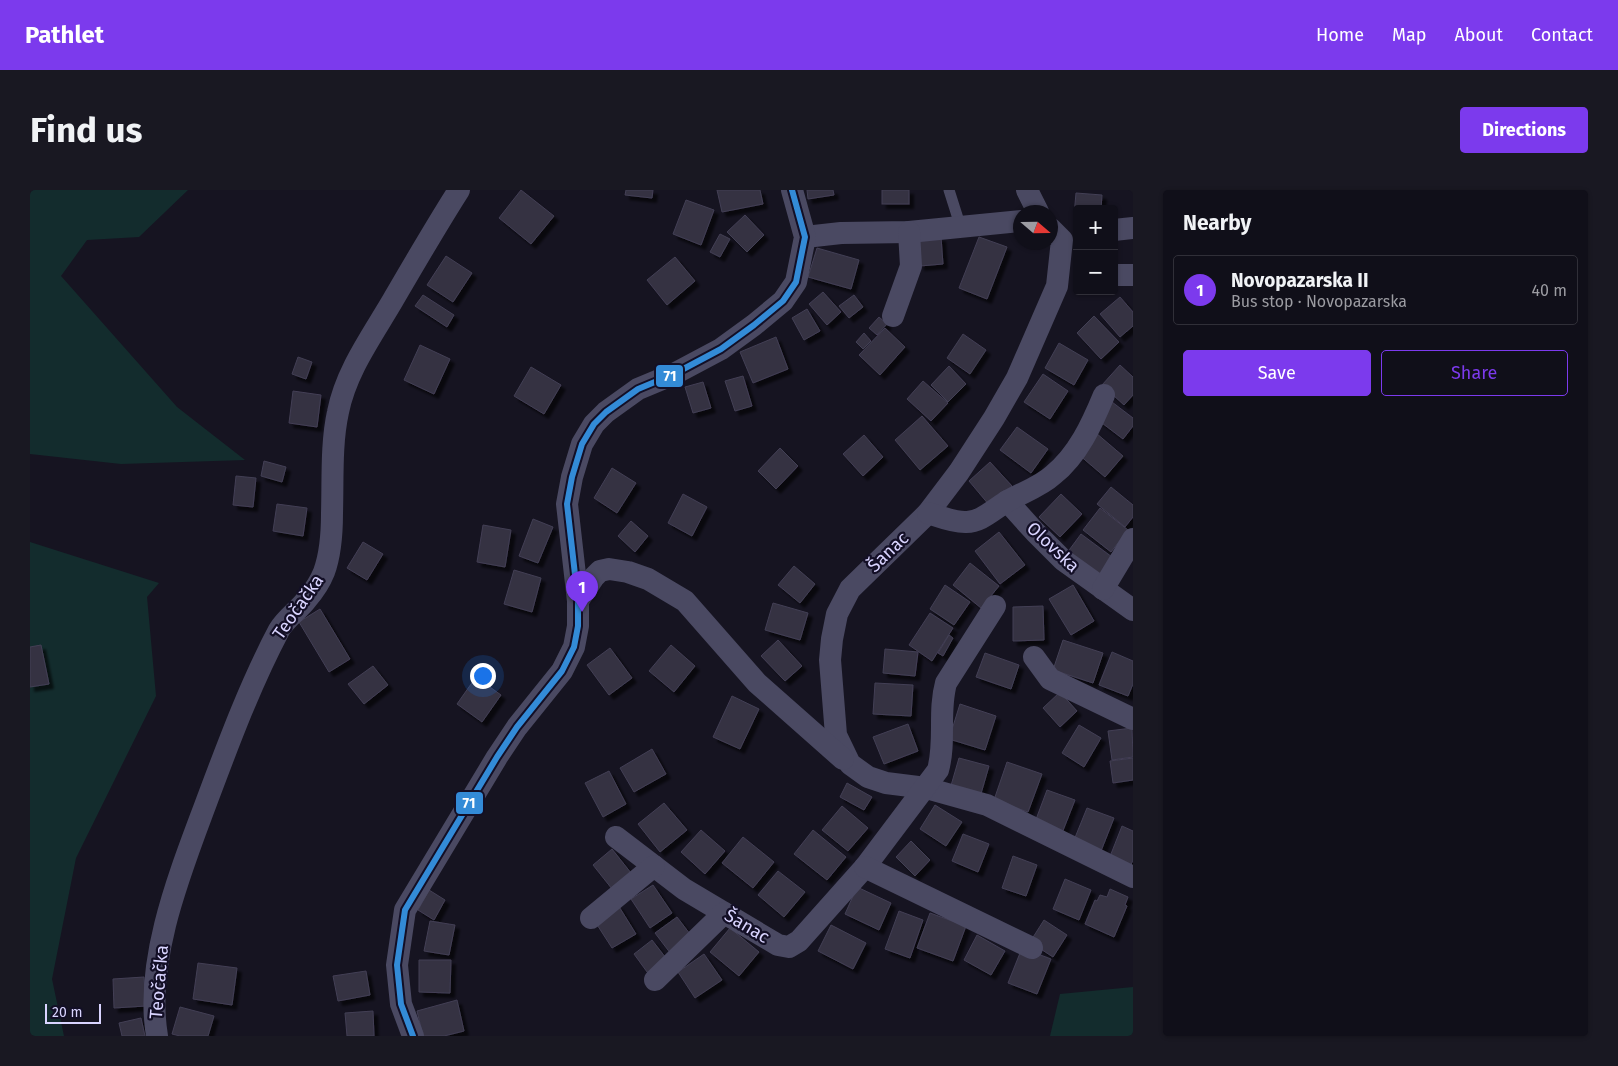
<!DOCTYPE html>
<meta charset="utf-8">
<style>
body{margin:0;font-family:"Fira Sans",sans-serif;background:#191822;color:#f1f3f6}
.controls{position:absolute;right:15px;top:15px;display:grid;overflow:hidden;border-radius:5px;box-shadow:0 1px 4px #0004}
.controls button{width:45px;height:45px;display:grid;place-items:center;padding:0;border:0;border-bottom:1px solid #302f38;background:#100f19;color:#f1f3f6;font:25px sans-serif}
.compass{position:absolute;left:983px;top:15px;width:45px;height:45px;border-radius:50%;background:#100f19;box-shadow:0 1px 4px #0004;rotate:110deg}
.scale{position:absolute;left:15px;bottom:12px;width:56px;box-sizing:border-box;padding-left:5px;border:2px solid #d9d4ff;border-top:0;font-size:14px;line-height:18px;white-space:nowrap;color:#d9d4ff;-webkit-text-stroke:4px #130f26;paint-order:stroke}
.you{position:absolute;left:452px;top:485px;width:18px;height:18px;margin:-12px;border:4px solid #fff;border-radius:50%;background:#1a73e8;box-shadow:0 0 0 8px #1a73e833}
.badge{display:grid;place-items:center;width:32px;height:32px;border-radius:50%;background:#7c3aed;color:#fff;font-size:16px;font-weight:700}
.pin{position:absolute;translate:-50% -41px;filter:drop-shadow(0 1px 2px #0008)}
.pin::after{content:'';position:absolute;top:26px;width:18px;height:15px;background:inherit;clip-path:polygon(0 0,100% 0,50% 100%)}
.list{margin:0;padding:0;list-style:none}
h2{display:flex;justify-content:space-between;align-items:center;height:65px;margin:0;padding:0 20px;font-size:21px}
h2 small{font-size:16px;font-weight:400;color:#9c9ca2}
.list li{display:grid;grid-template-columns:32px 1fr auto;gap:15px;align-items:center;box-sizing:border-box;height:70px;margin:0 10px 10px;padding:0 10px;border:1px solid #302f38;border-radius:5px}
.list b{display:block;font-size:19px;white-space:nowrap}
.list p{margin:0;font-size:16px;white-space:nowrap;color:#9c9ca2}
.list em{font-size:16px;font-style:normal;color:#9c9ca2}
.actions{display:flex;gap:10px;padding:15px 20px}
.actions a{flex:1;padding:11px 0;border:1px solid #7c3aed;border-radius:5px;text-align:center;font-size:18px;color:#7c3aed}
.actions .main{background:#7c3aed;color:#fff}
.map{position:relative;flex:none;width:1103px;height:846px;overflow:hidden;border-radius:5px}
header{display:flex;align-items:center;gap:30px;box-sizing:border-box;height:70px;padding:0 25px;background:#7c3aed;color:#fff}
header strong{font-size:24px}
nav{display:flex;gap:28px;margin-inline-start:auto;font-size:18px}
.intro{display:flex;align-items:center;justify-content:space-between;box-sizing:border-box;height:120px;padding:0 30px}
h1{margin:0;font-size:35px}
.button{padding:12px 22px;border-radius:5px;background:#7c3aed;color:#fff;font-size:18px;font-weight:700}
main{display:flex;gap:30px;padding:0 30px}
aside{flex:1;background:#100f19;border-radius:5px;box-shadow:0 1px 4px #0004}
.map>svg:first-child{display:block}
</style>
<header>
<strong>Pathlet</strong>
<nav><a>Home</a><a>Map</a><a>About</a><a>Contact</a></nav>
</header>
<div class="intro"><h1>Find us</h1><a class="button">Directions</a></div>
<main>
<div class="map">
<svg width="1103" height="846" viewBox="0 0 1103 846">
<defs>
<filter id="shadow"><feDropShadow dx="4.5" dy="4.5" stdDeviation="1" flood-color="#0009"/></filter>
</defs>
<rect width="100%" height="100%" fill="#161421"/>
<g fill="#132c2d">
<path d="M0,0H158L109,47L57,50L31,86L147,217L215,270L91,274L0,264Z"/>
<path d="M0,352L129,393L117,407L126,506L46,668L22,789L34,846H0Z"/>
<path d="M1103,797V846H1020L1030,804Z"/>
</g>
<g fill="#343243" stroke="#433f54" filter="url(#shadow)">
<path d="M491,0L524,26L501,54L469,28Z"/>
<path d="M596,0H623L622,8L595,5Z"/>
<path d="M687,0H730L733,14L692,22Z"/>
<path d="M777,0H803L804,5L778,9Z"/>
<rect x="852" y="0" width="27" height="14"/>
<path d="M1046,3L1072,5L1071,19H1047V25H1044Z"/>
<path d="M656,10L684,20L671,55L643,44Z"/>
<path d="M715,25L734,45L717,62L697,42Z"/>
<path d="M690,44L700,49L690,67L680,62Z"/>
<path d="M911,47L913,74L890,76L888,48Z"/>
<path d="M949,47L977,57L957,109L929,98Z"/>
<path d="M787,58L829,70L821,99L778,87Z"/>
<path d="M416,66L442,83L423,112L397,95Z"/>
<path d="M645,67L665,91L637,115L617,90Z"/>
<path d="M793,102L811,122L797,135L779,114Z"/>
<path d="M393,105L424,125L417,137L385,116Z"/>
<path d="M824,105L833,117L819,128L809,116Z"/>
<path d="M1090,107L1103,122V136L1090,147L1070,124Z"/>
<path d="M777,119L790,141L774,150L762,128Z"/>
<path d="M1064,126L1089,152L1071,169L1047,143Z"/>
<path d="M849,127L857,134L847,145L839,138Z"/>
<path d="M855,138L875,157L850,185L829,165Z"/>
<path d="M834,143L841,151L833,159L826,152Z"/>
<path d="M933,144L956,160L940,184L917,168Z"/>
<path d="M746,147L758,179L723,193L710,162Z"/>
<path d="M1029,153L1058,170L1044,195L1015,178Z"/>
<path d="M390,155L420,169L404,204L374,190Z"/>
<path d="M268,167L282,172L276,189L262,184Z"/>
<path d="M1090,175L1103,187V205L1094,215L1072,195Z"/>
<path d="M919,176L936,194L918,212L901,195Z"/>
<path d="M501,177L531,195L514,224L484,206Z"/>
<path d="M1013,184L1038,201L1020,229L994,212Z"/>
<path d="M713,186L722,216L705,221L695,191Z"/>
<path d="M893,191L918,213L901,231L877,209Z"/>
<path d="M673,192L681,218L663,223L655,197Z"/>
<path d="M263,201L291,205L287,237L259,233Z"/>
<path d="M1082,212L1103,228V236L1093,249L1068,230Z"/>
<path d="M892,226L918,256L890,280L865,250Z"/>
<path d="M987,237L1018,259L1001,283L970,260Z"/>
<path d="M1066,243L1093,266L1075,287L1048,264Z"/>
<path d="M834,245L853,267L833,286L813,264Z"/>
<path d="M750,258L768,276L746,299L728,281Z"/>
<path d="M234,271L256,277L252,292L231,286Z"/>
<path d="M960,272L982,296L960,316L939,291Z"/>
<path d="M582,278L606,293L587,323L564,308Z"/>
<path d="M206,286L226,288L223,317L203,315Z"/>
<path d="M1081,297L1103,315V327L1095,337L1067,314Z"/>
<path d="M653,304L677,317L662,346L638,333Z"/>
<path d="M1031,304L1052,324L1030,347L1009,327Z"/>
<path d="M247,314L277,318L273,346L243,341Z"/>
<path d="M1070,318L1098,340L1081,362L1053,340Z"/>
<path d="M503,329L523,337L508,373L489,366Z"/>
<path d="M601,331L618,346L605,362L588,346Z"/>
<path d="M453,335L481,340L475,377L447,372Z"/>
<path d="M969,342L995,375L970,394L945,361Z"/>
<path d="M1051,344L1082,367L1066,390L1034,367Z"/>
<path d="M333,352L353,364L337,390L317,378Z"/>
<path d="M940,373L969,396L951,418L923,395Z"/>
<path d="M764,376L785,394L770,413L748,395Z"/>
<path d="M484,380L511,388L502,422L474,414Z"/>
<path d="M915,395L940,412L924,435L900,419Z"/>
<path d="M1043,395L1064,431L1041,445L1019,409Z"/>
<path d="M743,413L778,423L770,450L735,440Z"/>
<path d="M1013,416L1014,450L983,451V417Z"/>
<path d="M290,419L320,469L299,482L269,432Z"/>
<path d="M900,423L923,438L902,471L879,455Z"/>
<path d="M919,445L923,448L913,466L908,463Z"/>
<path d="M748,450L772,476L755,491L731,466Z"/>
<path d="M1033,450L1073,463L1063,493L1023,480Z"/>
<path d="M11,455L19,494L0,497V457Z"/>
<path d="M641,455L665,476L644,502L619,481Z"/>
<path d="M580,458L602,488L579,505L557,475Z"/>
<path d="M855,459L888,462L885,486L853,483Z"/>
<path d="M1082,462L1103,471V494L1098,506L1069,495Z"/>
<path d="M955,463L989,475L981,499L946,487Z"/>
<path d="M343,476L358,495L334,514L318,494Z"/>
<path d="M446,487L471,505L452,532L427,514Z"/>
<path d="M845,493L883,495L881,526L843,524Z"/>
<path d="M1030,502L1047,521L1030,537L1013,518Z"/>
<path d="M702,506L729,519L710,559L683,547Z"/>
<path d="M930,514L966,526L955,560L919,549Z"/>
<path d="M878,534L888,561L854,574L843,547Z"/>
<path d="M1049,535L1071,548L1054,577L1032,563Z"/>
<path d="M1102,538L1103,567L1082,570L1078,541Z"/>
<path d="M622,559L636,584L604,602L590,578Z"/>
<path d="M929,568L959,576L950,607L920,599Z"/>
<path d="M1103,568V590L1083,593L1080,571Z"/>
<path d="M977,572L1012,584L998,622L964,610Z"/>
<path d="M579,581L596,614L573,627L555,593Z"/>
<path d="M817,593L842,607L834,620L810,607Z"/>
<path d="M1017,600L1045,610L1032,643L1005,632Z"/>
<path d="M634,613L657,640L630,662L608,634Z"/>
<path d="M905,615L932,632L916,656L890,639Z"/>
<path d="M812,616L838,638L818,661L792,640Z"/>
<path d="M1057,618L1084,628L1069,666L1042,655Z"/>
<path d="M1092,636L1103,641V670L1100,677L1079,669Z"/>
<path d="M671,640L695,661L675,684L651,662Z"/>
<path d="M783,640L816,667L797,690L764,664Z"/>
<path d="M933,644L959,654L948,682L922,671Z"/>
<path d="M713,647L744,672L723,698L692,673Z"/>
<path d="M881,651L900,670L885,686L866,667Z"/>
<path d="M582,659L605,688L586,704L563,675Z"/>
<path d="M983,666L1007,675L996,706L972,698Z"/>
<path d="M748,681L775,702L754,727L728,705Z"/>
<path d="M1035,689L1061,700L1049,730L1023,719Z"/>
<path d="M623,695L642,723L620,738L601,709Z"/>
<path d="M827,697L861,713L849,740L815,724Z"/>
<path d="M1080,699L1098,707L1095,715L1097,716L1084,747L1055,734L1065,710L1067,711L1070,705L1077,707Z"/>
<path d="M399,700L415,710L404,730L388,720Z"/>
<path d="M588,715L606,744L582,758L564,730Z"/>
<path d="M869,721L893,730L880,768L855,759Z"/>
<path d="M900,723L936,736L923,771L887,758Z"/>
<path d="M647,727L663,748L641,764L625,743Z"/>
<path d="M1014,730L1037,745L1023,767L1000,752Z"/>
<path d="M400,731L425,735L419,765L394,761Z"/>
<path d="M801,735L836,753L823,779L788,761Z"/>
<path d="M700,738L729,762L709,786L680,762Z"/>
<path d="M947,745L975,761L961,785L934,770Z"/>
<path d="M622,750L639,772L620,786L604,764Z"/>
<path d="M992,758L1021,769L1007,804L978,793Z"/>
<path d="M674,764L692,790L665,808L648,782Z"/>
<path d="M389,770H421L420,803L389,802Z"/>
<path d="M168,773L207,778L202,815L163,809Z"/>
<path d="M336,781L340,805L308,811L303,786Z"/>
<path d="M114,787L116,816L84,818L83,789Z"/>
<path d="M427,810L434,841L414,846H393L387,821Z"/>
<path d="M150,817L184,826L178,846H150L142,844Z"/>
<path d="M343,821L344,846H317L315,823Z"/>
<path d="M111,828L115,846H92L89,833Z"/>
</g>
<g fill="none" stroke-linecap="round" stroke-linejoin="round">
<path stroke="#4a4962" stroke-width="11" d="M919,0L931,38"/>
<g stroke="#4a4962" stroke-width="22">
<path d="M997,0L1008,22"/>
<path d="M1021,39L1032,50L1027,96L987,188L964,228L929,282L898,323L820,399L807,424L802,449L800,470L806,545L820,574L838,587L856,593L896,598L957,615L1103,687"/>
<path d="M1084,40L1103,38"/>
<path d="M775,47L811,43L879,42L991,31"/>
<path d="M1084,85H1103"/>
<path d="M863,126L881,76L879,42"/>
<path d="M977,311L1005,342L1033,370L1103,420"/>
<path d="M898,323C910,327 923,332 935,332C950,333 964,319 976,312C991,303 1010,297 1023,285C1048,265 1062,234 1074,205"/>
<path d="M1073,399L1103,349"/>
<path d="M548,411L564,387L570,381L579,379L598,382L618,389L655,411L727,493L813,569"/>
<path d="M1004,467L1020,489L1103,529"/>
<path d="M586,647L654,699L748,755L759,757L769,751L835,677L908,580C916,551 908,522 916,493L965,416"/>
<path d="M835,677L1002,758"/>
<path d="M561,728L624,676"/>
<path d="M625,790L694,723"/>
<path d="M127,846C114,768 152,678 179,605C200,549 221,493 249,440C256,428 269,420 277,409C284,401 290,392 294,382C301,363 302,343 302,323C303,289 301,254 308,222C316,181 342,146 363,110C384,74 406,36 429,0"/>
<path d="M383,846L371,814L367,775L375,720L467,567L487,537L532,481L544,457L548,436V411L537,314L542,287L552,254L564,234L576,222L608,199L644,184L691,159L724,135L753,111L766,92L775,47L762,0"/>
</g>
<defs>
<path id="bus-1" d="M383,846L371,814L367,775L375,720L467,567L487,537L532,481L544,457L548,436V411L537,314L542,287L552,254L564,234L576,222L608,199L644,184L691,159L724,135L753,111L766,92L775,47L762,0"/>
</defs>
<use href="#bus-1" stroke="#130f26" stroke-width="10"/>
<use href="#bus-1" stroke="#338bd7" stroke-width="6"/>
</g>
<g text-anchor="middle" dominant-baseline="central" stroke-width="4.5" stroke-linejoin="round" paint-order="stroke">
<g font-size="18" fill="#d9d4ff" stroke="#130f26">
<text transform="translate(1023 357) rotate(43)">Olovska</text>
<text transform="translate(858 362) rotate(-44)">Šanac</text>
<text transform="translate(268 417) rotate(-55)">Teočačka</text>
<text transform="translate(717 736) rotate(31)">Šanac</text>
<text transform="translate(129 792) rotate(-85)">Teočačka</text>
</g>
</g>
<g stroke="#130f26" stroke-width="2">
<rect x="625" y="174" width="29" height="24" rx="5" fill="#338bd7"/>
<rect x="425" y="601" width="29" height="24" rx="5" fill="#338bd7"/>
</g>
<g font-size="14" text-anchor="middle" font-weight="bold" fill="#fff">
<text x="640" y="191">71</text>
<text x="439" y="618">71</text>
</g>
</svg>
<div class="controls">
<button>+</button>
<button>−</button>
</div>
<svg class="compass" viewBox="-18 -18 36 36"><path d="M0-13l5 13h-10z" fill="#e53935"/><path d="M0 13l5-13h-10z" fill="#9c9ca2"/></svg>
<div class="scale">20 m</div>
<div class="you"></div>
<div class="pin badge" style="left:552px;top:422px">1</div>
</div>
<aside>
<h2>Nearby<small></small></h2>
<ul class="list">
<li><span class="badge">1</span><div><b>Novopazarska II</b><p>Bus stop · Novopazarska</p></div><em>40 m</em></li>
</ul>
<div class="actions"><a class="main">Save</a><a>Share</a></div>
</aside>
</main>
